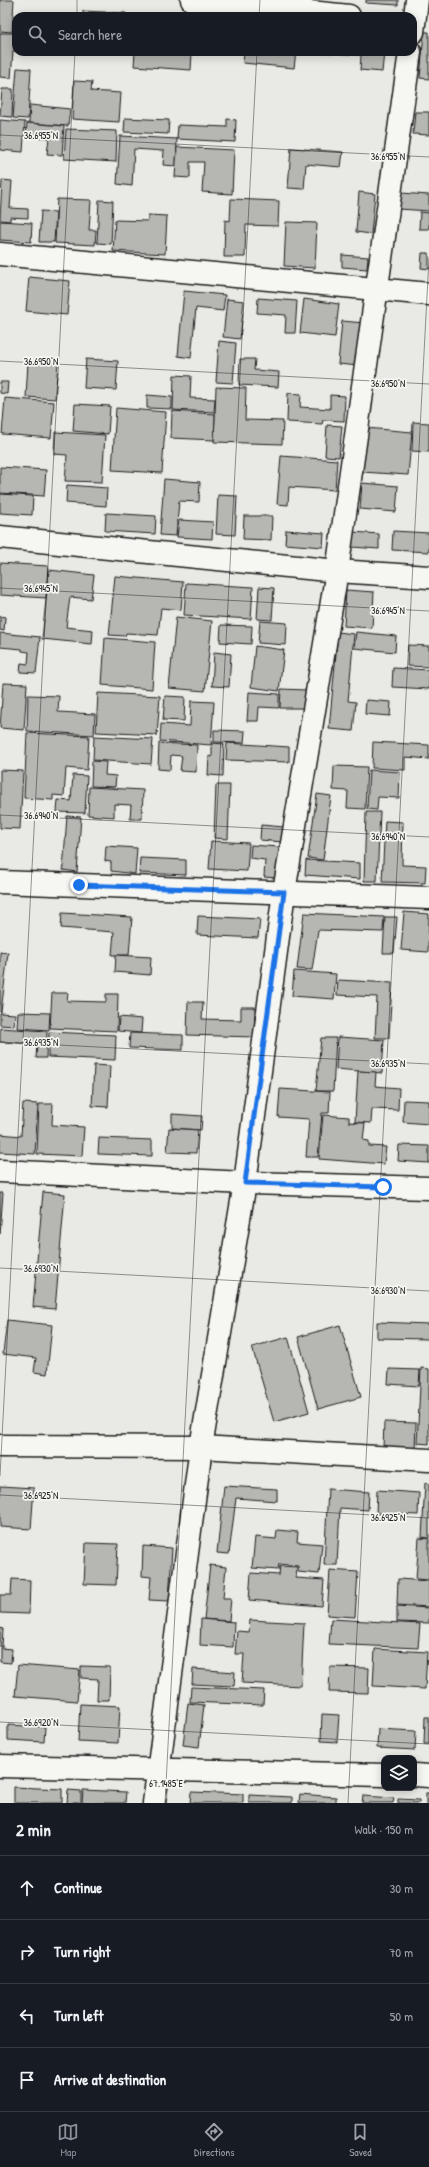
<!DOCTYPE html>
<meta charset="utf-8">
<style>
body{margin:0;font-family:"Patrick Hand",sans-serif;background:#242831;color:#f1f3f6}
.controls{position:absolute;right:12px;bottom:12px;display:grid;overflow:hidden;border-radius:8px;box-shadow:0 2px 10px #0003}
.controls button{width:36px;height:36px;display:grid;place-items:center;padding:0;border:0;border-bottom:1px solid #363941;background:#171b24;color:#f1f3f6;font:20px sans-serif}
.stop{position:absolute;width:12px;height:12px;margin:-9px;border:3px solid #1a73e8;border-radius:50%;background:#fff}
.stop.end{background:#1a73e8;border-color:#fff;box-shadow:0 1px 4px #0008}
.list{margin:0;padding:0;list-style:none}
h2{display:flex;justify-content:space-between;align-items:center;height:52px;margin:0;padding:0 16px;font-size:17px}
h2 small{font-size:13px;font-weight:400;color:#9ea1a6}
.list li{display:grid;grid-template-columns:26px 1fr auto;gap:12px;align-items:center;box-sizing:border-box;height:64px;padding:0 16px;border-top:1px solid #363941}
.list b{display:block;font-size:15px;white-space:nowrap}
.list em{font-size:13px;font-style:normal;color:#9ea1a6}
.icon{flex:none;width:22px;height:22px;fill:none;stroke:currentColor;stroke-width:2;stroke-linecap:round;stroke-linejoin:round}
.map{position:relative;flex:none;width:429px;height:1803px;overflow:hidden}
.search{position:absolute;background:#171b24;box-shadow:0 2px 10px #0003;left:12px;right:12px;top:12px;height:44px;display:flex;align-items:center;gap:10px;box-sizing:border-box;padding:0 14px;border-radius:12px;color:#9ea1a6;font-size:15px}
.sheet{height:308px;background:#171b24}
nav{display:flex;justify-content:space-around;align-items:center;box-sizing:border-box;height:56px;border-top:1px solid #363941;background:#171b24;font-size:11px;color:#9ea1a6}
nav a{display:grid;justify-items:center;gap:2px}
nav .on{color:#8c9099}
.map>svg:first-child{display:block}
</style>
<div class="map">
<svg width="429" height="1803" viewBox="0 0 429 1803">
<rect width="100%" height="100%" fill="#e9e9e5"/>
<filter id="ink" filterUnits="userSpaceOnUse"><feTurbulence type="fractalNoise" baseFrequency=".025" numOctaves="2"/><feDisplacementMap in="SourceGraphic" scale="8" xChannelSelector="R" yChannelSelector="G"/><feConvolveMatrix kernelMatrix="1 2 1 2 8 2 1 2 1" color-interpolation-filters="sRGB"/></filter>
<g filter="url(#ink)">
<g fill="#b6b6b3" stroke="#1c1c1c">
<path d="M0,0H14L12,32L0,31Z"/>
<path d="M366,0H398V5L366,3Z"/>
<path d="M83,11L126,13V16H83Z"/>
<path d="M424,32H429V79L420,78Z"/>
<path d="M0,33H16V51H13L11,78L0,77Z"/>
<path d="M135,52H192L191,70L134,66Z"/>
<path d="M244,52H296L294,68L243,63Z"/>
<path d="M319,52H384L382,72L360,70L361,55Z"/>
<path d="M17,68L31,69L28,119L13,118Z"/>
<path d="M74,81L92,82L91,91L121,93L119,122L72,119Z"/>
<path d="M2,89H13L12,117L0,116Z"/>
<path d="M30,105L70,109L68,126L29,123Z"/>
<path d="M415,112H429V135L413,134Z"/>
<path d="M125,118L169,120L168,134L124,132Z"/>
<path d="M227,119L236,120L235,142L177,139L178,125L227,127Z"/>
<path d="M0,120L25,122L23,152L0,150Z"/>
<path d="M27,123L64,126L62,155L47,154L49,138L26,137Z"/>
<path d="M66,129L117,131L116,162L64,159Z"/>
<path d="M120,136L177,139L176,166L163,165L164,151L134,149L132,186L117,184Z"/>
<path d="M177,147L234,150L232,194L202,192L204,162H190V178L175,177Z"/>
<path d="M291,148L343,152L341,167L306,164L304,189L288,188Z"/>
<path d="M2,180L12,181L10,208L28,209V218L10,217V221L0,220Z"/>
<path d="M359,192L375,194L371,234L356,232Z"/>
<path d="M401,193L429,195V211L399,209Z"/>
<path d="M57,199L91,200L89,230H96L95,245L55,243Z"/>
<path d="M231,199L279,201L278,226L246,225L245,257H224L225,220L230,221Z"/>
<path d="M99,200L113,201L111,244L97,243Z"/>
<path d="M41,211L56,212L54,242H39Z"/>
<path d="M420,212L429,213V229H419Z"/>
<path d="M148,215L167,216L165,254L113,251L115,220L148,221Z"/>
<path d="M0,221L32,223L31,242L0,240Z"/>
<path d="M286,222L317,223L315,268L284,266Z"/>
<path d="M422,253H429V269L421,268Z"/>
<path d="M342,255L368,257L367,269L342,267Z"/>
<path d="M29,277L70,281L67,315L26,311Z"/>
<path d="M184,291L225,295L223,311L196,308L191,358L178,356Z"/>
<path d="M258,298L297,301L295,333H285L286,315L257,313Z"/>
<path d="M227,299L244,301L240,339L223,337Z"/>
<path d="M304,299L339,304L335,337L300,333Z"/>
<path d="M342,321L364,323L359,366L338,364Z"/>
<path d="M219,341L236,343L233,383L216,382Z"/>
<path d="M86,359L118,361L116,390L84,388Z"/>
<path d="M240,359H255L254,370L279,372L278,387L239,385Z"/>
<path d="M28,362L58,363L55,399L26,397Z"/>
<path d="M174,375L191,376L190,398L215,399L214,412L173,410Z"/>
<path d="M0,382H8L7,394L0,393Z"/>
<path d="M216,387L246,388L245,420L283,421L282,444L214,442Z"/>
<path d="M288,393L301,394L300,407L330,409V395L345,396L344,421L323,420L322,424L287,422Z"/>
<path d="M147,395L172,397V409L147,408Z"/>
<path d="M5,398L54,402L51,438L2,434Z"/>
<path d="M75,404L110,406L108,434L73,431Z"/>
<path d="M116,408L166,412L162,473L112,470Z"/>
<path d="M172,411L215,414L214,440L171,438Z"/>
<path d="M413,422L429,423V452L412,451Z"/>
<path d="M327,425L342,426L339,457L325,456Z"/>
<path d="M366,428L412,432L408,475L362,472Z"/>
<path d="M55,432L105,435L102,482L65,481L67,455L54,454Z"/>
<path d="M281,456L337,460L335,490L289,487L288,505L277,504Z"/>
<path d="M0,467L46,470L44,496L0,493Z"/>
<path d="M164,479L200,482L199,502L179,501L176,536L160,535Z"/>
<path d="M362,483L398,486L396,512L360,509Z"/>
<path d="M67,485L107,488L106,506L66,503Z"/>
<path d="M0,494L33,496L32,515L0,513Z"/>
<path d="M218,495L237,496L235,535L216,534Z"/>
<path d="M106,513L156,516L155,534L105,531Z"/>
<path d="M244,516H272L271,540L243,539Z"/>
<path d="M179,520L213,522L212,539L177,537Z"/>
<path d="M286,530L324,533L323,547L285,544Z"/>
<path d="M393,531L429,533V552L392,550Z"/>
<path d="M353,532L379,534V549L352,547Z"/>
<path d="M0,563L48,566L46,598L0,595Z"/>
<path d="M49,570L94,575L91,599L70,597L66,627L93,630L92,644L42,639Z"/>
<path d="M115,576L183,582L181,610L161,608L158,635L126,633L125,636L109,635Z"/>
<path d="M186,583L253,587L251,619L184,615Z"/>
<path d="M259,587L274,588L272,620L257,619Z"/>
<path d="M346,590L374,592L372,628L344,626Z"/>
<path d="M0,616L5,617L4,631L0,630Z"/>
<path d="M176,617L212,621L205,691L169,688Z"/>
<path d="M260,621L287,623L286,645L258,643Z"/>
<path d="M221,625L252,626L251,644L220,642Z"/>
<path d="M338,632L354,634L348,701L356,702L353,731L329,729Z"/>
<path d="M356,632L396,636L395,652L354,648Z"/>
<path d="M0,633L40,637L36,673L20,672L21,663L28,664L29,652L22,651V649L0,647Z"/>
<path d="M105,638L155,642L152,689L102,685Z"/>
<path d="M408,645L429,646V667L407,666Z"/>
<path d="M255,646L284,650L279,691L251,687Z"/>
<path d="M214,652L231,654L229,687L212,686Z"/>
<path d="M393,668L429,670V689L392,687Z"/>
<path d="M3,683L27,684L24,730L0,728Z"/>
<path d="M281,689L306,690L305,708H280Z"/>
<path d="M249,692L279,694V708L259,707L258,721H247Z"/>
<path d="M98,693L160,696L157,735L96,732Z"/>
<path d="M28,695L59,696L58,712L95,714L94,735L27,731Z"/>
<path d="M165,696L185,697L184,721L163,720Z"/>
<path d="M366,700L391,702L390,716L365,714Z"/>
<path d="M191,701L214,702L211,745L160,741L161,724L190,726Z"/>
<path d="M214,730L245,731L244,743L214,742Z"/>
<path d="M27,733L89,736L87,770L66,768L64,796L53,795V800L24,798Z"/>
<path d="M94,736L153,739L151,764L93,760Z"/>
<path d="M373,742L429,745V759L405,757V770L372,768Z"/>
<path d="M159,743L197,745L196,772L180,771L182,756L171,755L170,770L158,769Z"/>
<path d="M212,743L224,744L223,776L208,775L209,756L212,757Z"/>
<path d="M227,743L289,747V762L226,760Z"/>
<path d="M92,761L106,762L105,775L116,776L115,787L91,786Z"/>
<path d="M334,766L367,767L365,809L347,808L348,791L333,790Z"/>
<path d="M0,770L23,771L20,829L0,828Z"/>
<path d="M369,770L400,772L399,798L378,797L377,810L367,809Z"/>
<path d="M73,775L87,776L85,813L57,812L58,800L71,801Z"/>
<path d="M216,785H230L228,839L214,838Z"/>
<path d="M89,787L143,790L142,819H130L131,805L114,804V817L88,815Z"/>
<path d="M317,794L331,796L323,860L308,858Z"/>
<path d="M366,812H380L377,881H364Z"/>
<path d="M67,816L81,817L77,872L63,870Z"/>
<path d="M385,821L403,822L402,865L426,866L425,883L382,882Z"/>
<path d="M261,825L284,827L283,842L260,840Z"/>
<path d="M211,841L249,843L247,871L209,869Z"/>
<path d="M251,845L279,847L276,878L264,877L265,860L250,858Z"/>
<path d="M106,846L137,848L135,874L111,871V862L105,861Z"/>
<path d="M140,858L186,860V875L139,873Z"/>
<path d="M306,860L360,863V879L305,875Z"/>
<path d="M404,912L429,914L428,952L401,950Z"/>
<path d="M62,913L132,917L129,955H112L114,932L61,928Z"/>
<path d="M304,913L384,917L383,932L318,930L312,970L297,969Z"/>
<path d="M198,916L260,919L258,938L197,935Z"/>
<path d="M385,917H397L394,953H383Z"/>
<path d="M0,952L8,953L1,1012H0Z"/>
<path d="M116,955L151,957L150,975L115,972Z"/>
<path d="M294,971L336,974L334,999L292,996Z"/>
<path d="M338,980L392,983L389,1038H375L377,997L337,995Z"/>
<path d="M52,993H68L67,1001L106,1002V994H118L117,1031L50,1028Z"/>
<path d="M188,1002H203L202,1019L241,1020V1007H255L254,1037L187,1035Z"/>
<path d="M18,1012L50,1013L49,1030L17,1028Z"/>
<path d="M0,1013L15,1014L14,1026L0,1025Z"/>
<path d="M119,1017L142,1019L141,1033L118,1031Z"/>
<path d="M0,1028L47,1031L46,1058H36L37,1044L0,1042Z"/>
<path d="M49,1032L116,1035L115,1060L48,1057Z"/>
<path d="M130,1033L183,1035V1050L129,1048Z"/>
<path d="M338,1037L384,1040L382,1073L336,1069Z"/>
<path d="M321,1038H336L333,1091H316Z"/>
<path d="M94,1065L110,1066L108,1107L92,1106Z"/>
<path d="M358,1071L376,1072L375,1086L399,1088L398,1110L372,1109L371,1123L355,1122Z"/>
<path d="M280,1089L330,1092L329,1113H322L318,1157H306L309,1119L278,1117Z"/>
<path d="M404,1100L429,1101V1124L403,1122Z"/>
<path d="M23,1103L38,1104L35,1154L0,1152V1134L21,1136Z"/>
<path d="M39,1104H53L52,1125L84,1127L82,1156L37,1154Z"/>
<path d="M172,1114L202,1116L201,1130L172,1128Z"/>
<path d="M323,1115L349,1117V1122L365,1123L363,1140L369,1141V1146L386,1147L384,1164L319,1159Z"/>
<path d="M169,1128L198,1130L196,1153L167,1152Z"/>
<path d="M99,1138L152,1140V1156L98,1154Z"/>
<path d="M399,1145L429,1146V1163L398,1161Z"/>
<path d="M43,1192L65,1194L55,1309L33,1307Z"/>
<path d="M0,1193H3L0,1234Z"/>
<path d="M7,1320L52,1325L47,1374L34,1372L36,1358L3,1354Z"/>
<path d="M377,1322L429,1324V1339L377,1338Z"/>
<path d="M340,1325L361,1397L318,1409L298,1337Z"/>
<path d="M288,1337L309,1412L274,1422L252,1347Z"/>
<path d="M421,1368L429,1369V1444L417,1443Z"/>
<path d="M389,1369L420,1370L419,1386L388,1384Z"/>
<path d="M384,1422L416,1423L415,1449L383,1448Z"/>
<path d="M425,1483L429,1484V1538L422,1537Z"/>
<path d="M0,1486L34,1488L31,1529L0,1527Z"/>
<path d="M224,1486L277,1489V1501L236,1498L229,1554L217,1553Z"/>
<path d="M328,1489L369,1492L368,1510L340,1508L337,1565H324Z"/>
<path d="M377,1490L419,1493L418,1515L376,1513Z"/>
<path d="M277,1530L298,1532L297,1542L322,1544L319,1574L298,1572V1566L279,1564L278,1570L252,1568L255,1537L276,1539Z"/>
<path d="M419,1538L429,1539V1580L416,1579Z"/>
<path d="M86,1543L118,1544L116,1585L84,1584Z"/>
<path d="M143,1546L172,1548L169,1601L149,1600L151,1577L142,1576Z"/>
<path d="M210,1565L226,1567L223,1598H231L229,1621L204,1619Z"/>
<path d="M280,1566L297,1567L296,1578L324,1580L322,1606L249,1600L251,1573L279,1575Z"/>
<path d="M330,1570L358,1572L355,1617L327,1615Z"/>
<path d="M12,1579L30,1580L29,1614L0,1613V1595H11Z"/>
<path d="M398,1579L429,1581V1607L397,1605Z"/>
<path d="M397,1606L429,1608V1623L397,1622Z"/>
<path d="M201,1619L234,1622L233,1647L200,1645Z"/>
<path d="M331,1619L420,1624L418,1648L329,1644Z"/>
<path d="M250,1620L304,1623L301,1686L242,1683L244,1654H235L237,1631L249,1632Z"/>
<path d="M0,1628L3,1629L2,1647H0Z"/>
<path d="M0,1648L12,1649L11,1663L0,1662Z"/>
<path d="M375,1649L427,1652L425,1689L373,1686Z"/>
<path d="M18,1665L80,1670L77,1701L15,1696Z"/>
<path d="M81,1666L110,1667L109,1700H97L98,1679L81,1678Z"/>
<path d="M330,1667L369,1668L368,1693L329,1692Z"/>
<path d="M193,1669L235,1672L234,1686L192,1684Z"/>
<path d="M191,1687L264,1690L263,1705L190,1702Z"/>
<path d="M188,1703L204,1705L199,1747L183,1745Z"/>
<path d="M80,1704L120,1706L118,1743L78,1741Z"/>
<path d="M322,1714L339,1715L337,1742L321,1741Z"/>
<path d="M425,1717H429V1744H424Z"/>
<path d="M8,1725L45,1727L44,1742L8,1740Z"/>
<path d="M378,1729L416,1731L415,1750L377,1748Z"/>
<path d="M14,1787L62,1789V1803H14Z"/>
<path d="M68,1790L81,1791V1803H67Z"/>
<path d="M83,1790L126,1792L125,1803H82Z"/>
<path d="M191,1792L243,1794V1803H190Z"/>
<rect x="426" y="1793" width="3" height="10"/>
<path d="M300,1794L336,1797V1803H299Z"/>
<path d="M249,1795L292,1797V1803H249Z"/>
<path d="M363,1796L394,1798L393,1803H362Z"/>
<path d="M398,1799L419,1800V1803H398Z"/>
</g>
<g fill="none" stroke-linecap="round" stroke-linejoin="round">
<defs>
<g id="street">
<path d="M192,0L349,16"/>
<path d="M413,32L417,0"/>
<path d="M0,254L429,294"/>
<path d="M0,537L337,571L429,577"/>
<path d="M0,882L429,898"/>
<path d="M0,1171L245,1183L429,1188"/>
<path d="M0,1446L201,1447L429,1460"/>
<path d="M0,1766L384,1775"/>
<path d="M414,1775L429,1776"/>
<path d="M154,1803L201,1447L245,1183L284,892L337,571L410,52"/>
</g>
</defs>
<use href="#street" stroke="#1c1c1c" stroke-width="25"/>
<use href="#street" stroke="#f6f6f2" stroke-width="22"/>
</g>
</g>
<g fill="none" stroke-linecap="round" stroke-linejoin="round" filter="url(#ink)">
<path stroke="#1a73e8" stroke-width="5" d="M79,885L284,892L245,1183L383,1187"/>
</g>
<path fill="none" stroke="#1c1c1c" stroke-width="1" stroke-opacity="0.45" d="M77,16V0M259,16L260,0M0,135L429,157M0,361L429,384M0,588L429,611M0,815L429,837M0,1042L429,1064M0,1268L429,1291M0,1476L75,52M0,1495L429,1518M0,1722L429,1744M165,1803L257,52M348,1803L429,258"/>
<g font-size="10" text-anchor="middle" fill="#1c1c1c" stroke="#f6f6f2" stroke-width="3.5" stroke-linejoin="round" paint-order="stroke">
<text x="41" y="139">36.6955°N</text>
<text x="388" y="160">36.6955°N</text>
<text x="41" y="365">36.6950°N</text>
<text x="388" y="387">36.6950°N</text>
<text x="41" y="592">36.6945°N</text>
<text x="388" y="614">36.6945°N</text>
<text x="41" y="819">36.6940°N</text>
<text x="388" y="840">36.6940°N</text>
<text x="41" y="1046">36.6935°N</text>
<text x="388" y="1067">36.6935°N</text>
<text x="41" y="1272">36.6930°N</text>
<text x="388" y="1294">36.6930°N</text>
<text x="41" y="1499">36.6925°N</text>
<text x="388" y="1521">36.6925°N</text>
<text x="41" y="1726">36.6920°N</text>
<text x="166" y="1787">67.1485°E</text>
</g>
</svg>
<div class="controls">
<button><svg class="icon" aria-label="layers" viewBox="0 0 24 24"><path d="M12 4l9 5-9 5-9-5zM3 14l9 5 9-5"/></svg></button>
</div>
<div class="stop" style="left:383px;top:1187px"></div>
<div class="stop end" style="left:79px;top:885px"></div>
<div class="search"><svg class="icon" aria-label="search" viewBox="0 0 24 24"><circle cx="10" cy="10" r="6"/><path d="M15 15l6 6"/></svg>Search here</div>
</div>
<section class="sheet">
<h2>2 min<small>Walk · 150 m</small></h2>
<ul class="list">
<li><svg class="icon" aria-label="ahead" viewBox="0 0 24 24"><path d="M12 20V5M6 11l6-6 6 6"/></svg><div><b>Continue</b></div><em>30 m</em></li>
<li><svg class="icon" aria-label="right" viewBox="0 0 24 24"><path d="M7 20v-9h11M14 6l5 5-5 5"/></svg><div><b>Turn right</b></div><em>70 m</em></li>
<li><svg class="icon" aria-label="left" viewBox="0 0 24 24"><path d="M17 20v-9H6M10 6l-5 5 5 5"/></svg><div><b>Turn left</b></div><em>50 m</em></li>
<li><svg class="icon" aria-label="arrive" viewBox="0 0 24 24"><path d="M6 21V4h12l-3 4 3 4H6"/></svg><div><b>Arrive at destination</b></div></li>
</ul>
</section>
<nav>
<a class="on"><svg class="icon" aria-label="map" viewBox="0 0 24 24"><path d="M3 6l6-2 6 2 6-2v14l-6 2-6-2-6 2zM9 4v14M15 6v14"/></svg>Map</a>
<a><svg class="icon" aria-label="directions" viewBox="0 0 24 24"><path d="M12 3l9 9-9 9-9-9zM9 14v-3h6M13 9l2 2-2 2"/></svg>Directions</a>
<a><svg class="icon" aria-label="saved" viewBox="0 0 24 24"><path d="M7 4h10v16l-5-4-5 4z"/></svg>Saved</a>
</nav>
